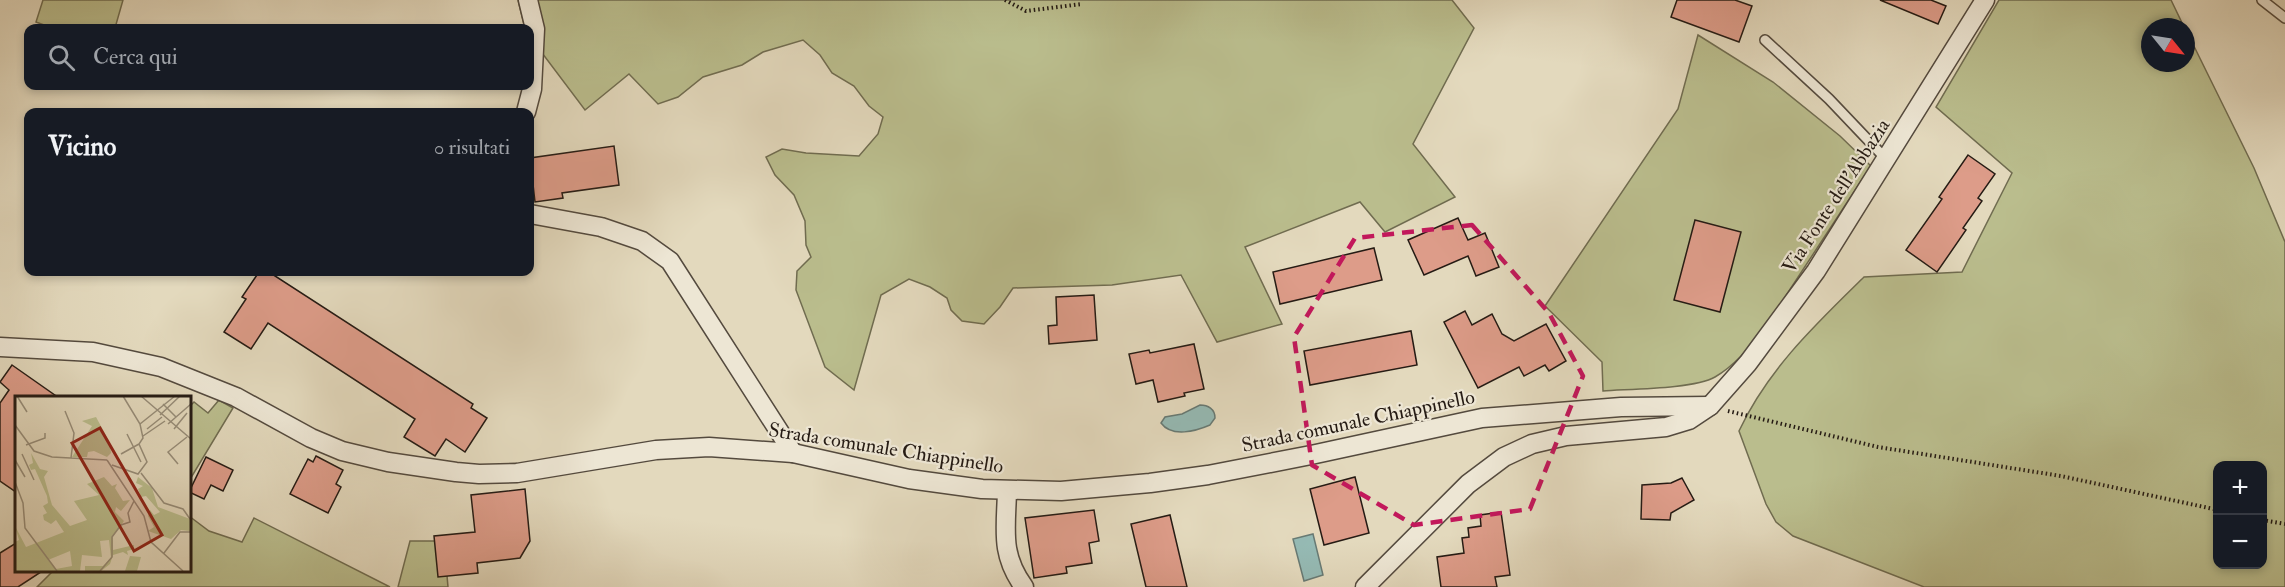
<!DOCTYPE html>
<html lang="it">
<meta charset="utf-8">
<style>
body{margin:0;font-family:"IM FELL Double Pica",serif;background:#20242c;color:#f1f3f6}
.controls{position:absolute;right:18px;bottom:18px;display:grid;overflow:hidden;border-radius:12px;box-shadow:0 3px 9px #0003}
.controls button{width:54px;height:54px;display:grid;place-items:center;padding:0;border:0;border-bottom:2px solid #363941;background:#171b24;color:#f1f3f6;font:30px sans-serif}
.compass{position:absolute;left:2141px;top:18px;width:54px;height:54px;border-radius:50%;background:#171b24;box-shadow:0 3px 9px #0003;rotate:120deg}
.list{margin:0;padding:0;list-style:none}
h2{display:flex;justify-content:space-between;align-items:center;height:78px;margin:0;padding:0 24px;font-size:26px}
h2 small{font-size:20px;font-weight:400;color:#9ea1a6}
.icon{flex:none;width:33px;height:33px;fill:none;stroke:currentColor;stroke-width:2;stroke-linecap:round;stroke-linejoin:round}
.map{position:relative;flex:none;width:2285px;height:587px;overflow:hidden}
.search{position:absolute;background:#171b24;box-shadow:0 3px 9px #0003;left:24px;top:24px;width:510px;height:66px;display:flex;align-items:center;gap:15px;box-sizing:border-box;padding:0 21px;border-radius:12px;color:#9ea1a6;font-size:22px}
.panel{position:absolute;background:#171b24;box-shadow:0 3px 9px #0003;left:24px;top:108px;width:510px;height:168px;border-radius:12px}
.map>svg:first-child{display:block}
</style>
<div class="map">
<svg width="2285" height="587" viewBox="0 0 2285 587">
<rect width="100%" height="100%" fill="#e3d9bd"/>
<filter id="stains"><feTurbulence type="fractalNoise" baseFrequency=".00333" numOctaves="4"/><feColorMatrix values="0 0 0 0 .2 0 0 0 0 .09 0 0 0 0 .02 0 0 0 .5 -.17"/></filter>
<radialGradient id="worn" r=".72"><stop offset=".6" stop-color="#630" stop-opacity="0"/><stop offset="1" stop-color="#630" stop-opacity=".3"/></radialGradient>
<g fill="#babd8d" stroke="#706c50" stroke-width="1.5" fill-rule="evenodd">
<path d="M43,0H123L115,28H52L36,22Z"/>
<path d="M518,0H1452L1474,28L1413,144L1455,197L1385,232L1360,202L1245,247L1282,324L1217,342L1181,275L1112,285L1013,288L1000,307L984,324L962,321L951,310L947,298L930,287L909,279L881,295L854,390L825,367L796,290L797,271L811,257L806,245L805,221L794,195L775,175L766,157L782,149L806,153L859,156L878,134L883,117L869,106L854,86L832,73L820,55L803,40L763,52L742,65L703,77L678,97L658,104L629,74L585,110L530,37V28H525Z"/>
<path d="M1999,0H2171L2184,27H2150V63H2186V30L2254,168L2285,242V587H1924L1793,536L1776,522L1766,504L1739,431C1768,369 1816,324 1864,277L1962,272L2012,173L1936,107ZM2218,466H2262V564H2218Z"/>
<path d="M1698,35L1773,82L1840,136L1871,166L1762,332C1748,349 1734,366 1715,377C1694,389 1629,389 1603,391L1602,362L1545,306L1678,109Z"/>
<path d="M219,400L233,408L189,481V407L194,402L208,413Z"/>
<path d="M189,516L209,531L242,542L254,518L390,587H37L53,571L189,570Z"/>
<path d="M410,541H444L448,587H398Z"/>
</g>
<g fill="#95bab4" stroke="#687a74" stroke-width="1.5">
<path d="M1200,405C1208,405 1215,409 1215,418L1210,425C1196,431 1172,438 1161,423L1165,417L1182,414Z"/>
<path d="M1313,534L1323,575L1304,581L1293,539Z"/>
</g>
<g fill="#dd9c89" stroke="#251b14" stroke-width="1.5">
<path d="M1677,0H1735L1752,6L1739,42L1671,17Z"/>
<path d="M1880,0H1931L1946,6L1938,24Z"/>
<path d="M614,146L619,185L562,193L563,198L535,202L530,158Z"/>
<path d="M1968,155L1995,174L1978,198L1982,201L1963,228L1966,230L1937,272L1906,250L1942,199L1939,197Z"/>
<path d="M1458,218L1468,240L1485,233L1499,267L1476,276L1468,256L1424,275L1408,240Z"/>
<path d="M1695,220L1741,232L1720,312L1674,300Z"/>
<path d="M1374,248L1382,280L1280,304L1273,272Z"/>
<path d="M259,272H269L473,404L471,408L487,418L465,452L446,439L435,456L404,437L415,419L268,323L251,349L224,332L246,299L242,297Z"/>
<path d="M1094,295L1097,340L1049,344L1048,326L1057,325L1056,297Z"/>
<path d="M1465,311L1472,325L1492,314L1502,334L1514,341L1546,324L1566,361L1549,371L1545,365L1524,376L1519,367L1478,388L1444,322Z"/>
<path d="M1411,331L1417,365L1310,385L1304,351Z"/>
<path d="M1194,344L1204,389L1184,393L1185,396L1158,402L1153,380L1136,384L1129,354L1149,350L1150,353Z"/>
<path d="M12,365L59,398H16V492L0,481V403L9,390L0,382Z"/>
<path d="M316,456L343,470L336,484L341,487L328,513L290,494L308,459L313,462Z"/>
<path d="M206,457L233,470L223,491L211,485L204,499L189,492Z"/>
<path d="M1355,477L1369,533L1324,545L1310,489Z"/>
<path d="M1682,478L1694,500L1671,513L1670,520L1641,519L1642,485L1671,483Z"/>
<path d="M525,489L530,541L520,558L477,563L478,573L438,577L434,536L475,532L471,495Z"/>
<path d="M1094,510L1099,541L1089,543L1092,563L1066,567L1067,573L1034,578L1025,518Z"/>
<path d="M1501,512L1510,575L1495,577L1497,587H1441L1437,557L1464,553L1462,538L1469,537L1468,528L1481,526L1480,515Z"/>
<path d="M1170,515L1187,587H1146L1131,524Z"/>
<path d="M16,543V570H44L18,587H0V553Z"/>
</g>
<g fill="none" stroke-linecap="round" stroke-linejoin="round">
<defs>
<g id="service">
<path d="M2262,0L2285,18"/>
<path d="M1765,40L1829,99L1887,160"/>
</g>
<g id="minor">
<path d="M526,112L532,89L535,29L528,0"/>
<path d="M530,214L601,227L642,241L670,261L793,453"/>
<path d="M0,347L93,352L161,367L236,397L311,438L342,451L388,462L456,472L479,474L517,473L656,450L709,447L793,453L909,479L982,489L1061,491L1150,483L1208,475L1311,455L1482,418L1621,407L1710,406"/>
<path d="M1007,491C1006,530 1000,554 1024,587"/>
<path d="M1365,587L1468,484L1504,457L1532,444L1566,436L1666,427L1689,420L1710,406L1748,363L1816,271L1985,0"/>
</g>
</defs>
<use href="#service" stroke="#544a3e" stroke-width="12"/>
<use href="#minor" stroke="#544a3e" stroke-width="21"/>
<g stroke="#251b14" stroke-width="4" stroke-dasharray="1.5 3" stroke-linecap="butt">
<path d="M1005,0L1026,11L1082,4"/>
<path d="M1728,411L1878,447L2061,476L2218,510"/>
<path d="M2262,520L2285,524"/>
</g>
<use href="#service" stroke="#ede6d4" stroke-width="9"/>
<use href="#minor" stroke="#ede6d4" stroke-width="18"/>
</g>
<path fill="none" stroke="#c2185b" stroke-width="4.5" stroke-dasharray="12 8" stroke-linejoin="round" d="M1472,225L1549,313L1583,376L1530,509L1414,525L1312,465L1294,337L1355,238Z"/>
<g text-anchor="middle" dominant-baseline="central" stroke-width="4.5" stroke-linejoin="round" paint-order="stroke">
<g font-size="20" fill="#251b14" stroke="#ede6d4">
<text transform="translate(1836 196) rotate(-57)">Via Fonte dell'Abbazia</text>
<text transform="translate(1358 421) rotate(-12)">Strada comunale Chiappinello</text>
<text transform="translate(886 448) rotate(9)">Strada comunale Chiappinello</text>
</g>
</g>
<g transform="translate(15 396)">
<rect width="176" height="176" fill="#e3d9bd"/>
<path d="M81,21L94,45L96,57L92,61L79,55L73,56L72,61H57L77,30L67,25ZM16,57L25,73L33,75L29,81L37,109L55,130L72,124L59,105L84,99L72,88L89,81L97,90L102,88L100,92L108,105L115,104L106,115L101,111L100,116L109,125L98,140V154L119,149V153L112,155L113,159L108,156L98,159L95,168L86,175H70V170H88L96,162L94,144L85,145L87,161L67,159L65,175H0V146L4,144L0,130L11,151L49,136L41,124L36,128L29,124L28,119L32,117L28,110L33,107L32,100L20,73L16,74L14,69L18,67ZM55,155L57,170L41,173L33,164ZM123,81L137,92L143,111L175,123V135L166,134L156,143L133,135L139,131L133,120L135,114L139,119L145,116L131,100L126,101L123,93L128,90L121,87ZM115,160L126,161L122,175H110Z" fill="#babd8d" fill-rule="evenodd"/>
<path fill="none" stroke="#978d79" stroke-width="1.5" d="M2,0L12,16M126,0L176,43M148,8L161,21M50,15L59,37L56,62M145,19L165,0M125,28L160,0M153,28L176,8M0,29L19,55L37,61L92,64M132,33L147,21M159,33L172,17M112,38L126,66M128,40L150,25M11,49L30,42V37M7,58L19,84M106,58L124,48M0,64L10,81M92,64L129,120L136,146L168,175M163,68L153,56L172,41M97,69L123,78L132,66L124,48L128,42L125,28L108,0M126,77L149,107L168,113L175,123M0,86L8,107L10,132L42,175M149,157L165,136H176M85,175L97,161V141L106,129L115,126L113,117L119,105"/>
<path fill="#8f2418" fill-opacity="0.15" stroke="#8f2418" stroke-width="3" d="M85,32L147,139L119,155L57,47Z"/>
<rect width="176" height="176" fill="none" stroke="#251b14" stroke-width="3"/>
</g>
<rect width="100%" height="100%" filter="url(#stains)"/>
<rect width="100%" height="100%" fill="url(#worn)"/>
</svg>
<div class="controls">
<button>+</button>
<button>−</button>
</div>
<svg class="compass" viewBox="-18 -18 36 36"><path d="M0-13l5 13h-10z" fill="#e53935"/><path d="M0 13l5-13h-10z" fill="#9ea1a6"/></svg>
<div class="search"><svg class="icon" aria-label="search" viewBox="0 0 24 24"><circle cx="10" cy="10" r="6"/><path d="M15 15l6 6"/></svg>Cerca qui</div>
<section class="panel">
<h2>Vicino<small>0 risultati</small></h2>
<ul class="list">
</ul>
</section>
</div>
